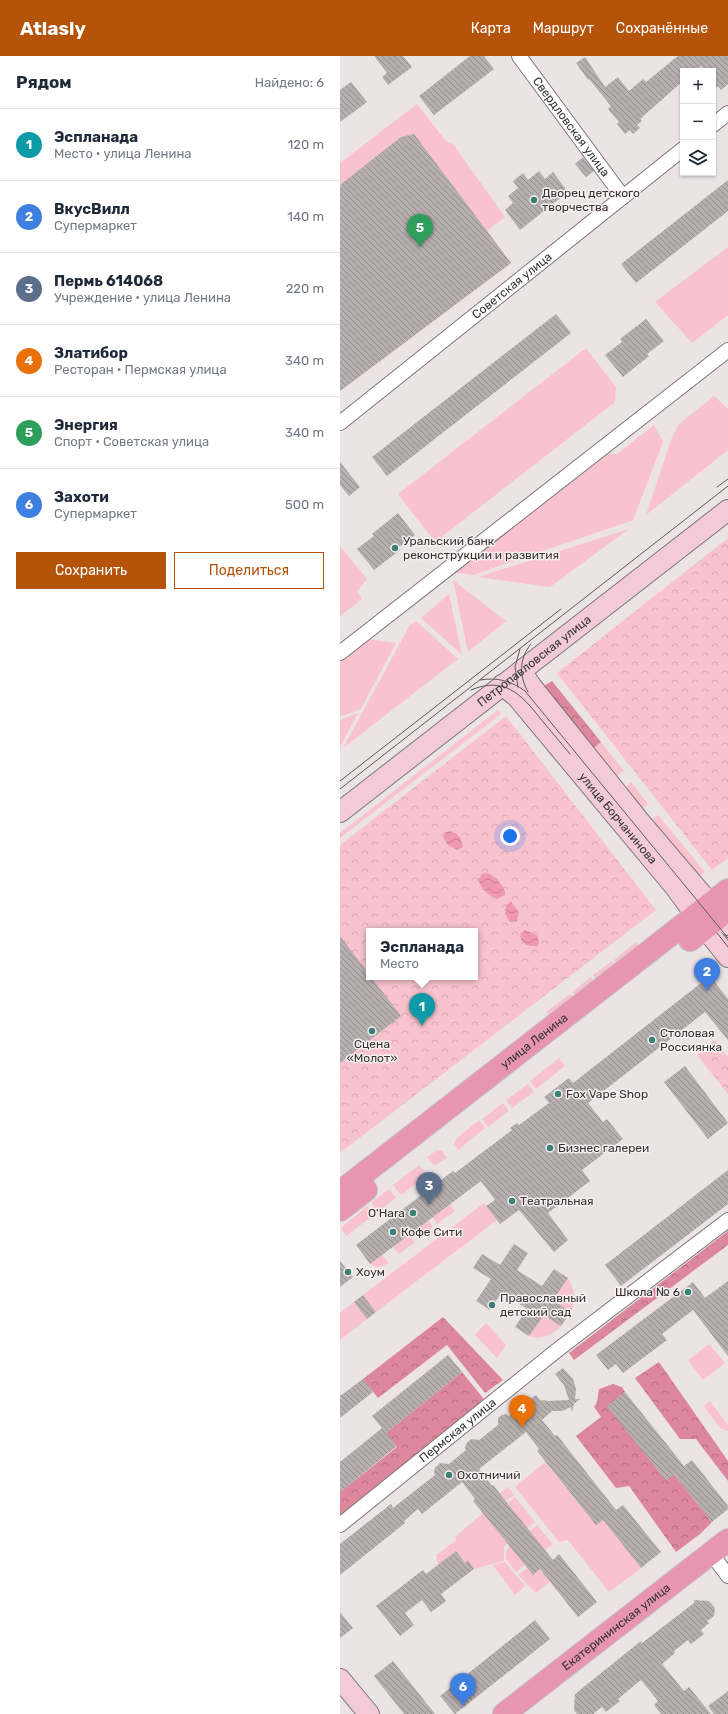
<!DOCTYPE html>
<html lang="ru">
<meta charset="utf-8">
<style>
body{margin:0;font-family:Rubik,sans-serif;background:#f2f2f3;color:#1f2937}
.controls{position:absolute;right:12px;top:12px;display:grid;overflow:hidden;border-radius:0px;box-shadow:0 1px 3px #0004}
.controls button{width:36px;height:36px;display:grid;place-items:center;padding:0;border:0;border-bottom:1px solid #e0e1e3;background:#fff;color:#1f2937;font:20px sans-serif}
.you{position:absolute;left:170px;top:780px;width:14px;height:14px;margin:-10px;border:3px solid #fff;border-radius:50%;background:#1a73e8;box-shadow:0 0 0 6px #1a73e833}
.badge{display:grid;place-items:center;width:26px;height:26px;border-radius:50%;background:#b45309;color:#fff;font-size:13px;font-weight:700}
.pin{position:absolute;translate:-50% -33px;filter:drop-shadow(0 1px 2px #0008)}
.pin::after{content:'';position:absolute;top:21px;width:14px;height:12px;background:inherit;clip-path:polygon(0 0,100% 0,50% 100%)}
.popup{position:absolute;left:26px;top:872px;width:112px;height:52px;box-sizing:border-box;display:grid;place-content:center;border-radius:0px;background:#fff;filter:drop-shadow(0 1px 3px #0005);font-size:13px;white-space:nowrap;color:#747a83}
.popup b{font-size:15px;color:#1f2937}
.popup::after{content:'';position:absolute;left:50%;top:100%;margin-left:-8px;border:8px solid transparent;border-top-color:#fff}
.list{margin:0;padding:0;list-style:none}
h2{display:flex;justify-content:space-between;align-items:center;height:52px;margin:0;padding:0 16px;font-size:17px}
h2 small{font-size:13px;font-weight:400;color:#747a83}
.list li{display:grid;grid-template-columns:26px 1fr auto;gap:12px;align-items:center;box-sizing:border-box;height:72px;padding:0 16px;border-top:1px solid #e0e1e3}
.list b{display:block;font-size:15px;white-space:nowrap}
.list p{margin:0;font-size:13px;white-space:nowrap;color:#747a83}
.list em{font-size:13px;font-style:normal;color:#747a83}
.actions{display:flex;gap:8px;padding:12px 16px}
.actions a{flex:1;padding:9px 0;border:1px solid #b45309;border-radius:0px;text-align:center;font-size:14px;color:#b45309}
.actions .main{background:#b45309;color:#fff}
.icon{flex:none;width:22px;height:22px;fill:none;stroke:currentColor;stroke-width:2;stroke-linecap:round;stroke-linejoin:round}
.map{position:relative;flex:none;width:388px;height:1658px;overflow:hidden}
header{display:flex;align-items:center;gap:24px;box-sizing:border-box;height:56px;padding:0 20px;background:#b45309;color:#fff}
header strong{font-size:19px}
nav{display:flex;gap:22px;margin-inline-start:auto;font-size:14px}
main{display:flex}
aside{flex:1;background:#fff}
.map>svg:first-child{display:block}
</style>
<header>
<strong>Atlasly</strong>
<nav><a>Карта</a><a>Маршрут</a><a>Сохранённые</a></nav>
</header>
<main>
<aside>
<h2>Рядом<small>Найдено: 6</small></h2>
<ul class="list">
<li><span class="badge" style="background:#0f9aa8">1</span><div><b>Эспланада</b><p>Место · улица Ленина</p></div><em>120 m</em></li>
<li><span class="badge" style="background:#3f7fe0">2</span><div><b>ВкусВилл</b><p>Супермаркет</p></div><em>140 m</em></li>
<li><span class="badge" style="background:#5c6f8a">3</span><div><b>Пермь 614068</b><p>Учреждение · улица Ленина</p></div><em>220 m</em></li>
<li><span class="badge" style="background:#e8710a">4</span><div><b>Златибор</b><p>Ресторан · Пермская улица</p></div><em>340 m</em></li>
<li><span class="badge" style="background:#2e9e5b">5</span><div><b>Энергия</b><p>Спорт · Советская улица</p></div><em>340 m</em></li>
<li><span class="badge" style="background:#3f7fe0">6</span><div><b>Захоти</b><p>Супермаркет</p></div><em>500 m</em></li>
</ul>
<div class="actions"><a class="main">Сохранить</a><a>Поделиться</a></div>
</aside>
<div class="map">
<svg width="388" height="1658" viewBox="0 0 388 1658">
<defs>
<pattern id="forest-crowns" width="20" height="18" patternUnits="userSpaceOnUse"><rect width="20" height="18" fill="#dd879d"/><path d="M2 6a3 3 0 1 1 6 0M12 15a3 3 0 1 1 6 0" fill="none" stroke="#b46f81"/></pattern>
<pattern id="park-crowns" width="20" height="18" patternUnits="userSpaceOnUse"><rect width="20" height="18" fill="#f8c3cf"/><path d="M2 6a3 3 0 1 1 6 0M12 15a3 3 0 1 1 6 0" fill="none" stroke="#d5a8b2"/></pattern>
<pattern id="water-waves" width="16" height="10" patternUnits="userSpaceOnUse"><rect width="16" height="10" fill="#f099ae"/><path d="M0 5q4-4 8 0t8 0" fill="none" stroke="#c37d8e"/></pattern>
<pattern id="building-back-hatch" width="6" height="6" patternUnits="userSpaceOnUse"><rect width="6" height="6" fill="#b6aeaf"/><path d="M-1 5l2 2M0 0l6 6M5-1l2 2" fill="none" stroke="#958e8f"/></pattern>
</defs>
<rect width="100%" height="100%" fill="#ece3e5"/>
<g fill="#f8c3cf">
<path d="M77,48L106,85L113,88L165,161L147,175L171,207L0,335V107Z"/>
<path d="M388,191V259L352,287L315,246Z"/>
<path d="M246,292L276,331L275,346L95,486L58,438Z"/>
<path d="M374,340L388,353V394L306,459L331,384L338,369Z"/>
<path d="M314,369L323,386L293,464L133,519L111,516L262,397L277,398Z"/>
<path d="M289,473L210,531L138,521Z"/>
<path d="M0,490L27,523L17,535L22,543L0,560Z"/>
<path d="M113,524L166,565L128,596Z"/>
<path d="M109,538L122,599L81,562Z"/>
<path d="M76,565L118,603L3,692L70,569Z"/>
<path d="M27,583L56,587L21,653L0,661V604Z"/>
<path d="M158,654L161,658L0,782V777Z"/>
<path d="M18,657L0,691V664Z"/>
<path d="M261,686L284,715L272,724L249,696Z"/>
<path d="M291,726L308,748L298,756L281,735Z"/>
<path d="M318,759L365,816L356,823L308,766Z"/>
<path d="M296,886L300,891L277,908L274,904Z"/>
<path d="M272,905L276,909L256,924L253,919Z"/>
<path d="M251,921L254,925L235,940L232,936Z"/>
<path d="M230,938L233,942L209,960L206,956Z"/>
<path d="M219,1002L225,1010L196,1033L190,1025Z"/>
<path d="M188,1028L194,1036L172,1052L166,1044Z"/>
<path d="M163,1047L169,1055L148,1071L142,1063Z"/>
<path d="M139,1064L145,1072L118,1094L114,1088L117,1082Z"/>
<path d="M97,1094L102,1095L107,1102L94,1110L87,1101Z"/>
<path d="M79,1109L87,1119L61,1139L53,1129Z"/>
<path d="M49,1133L56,1142L38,1156L31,1147Z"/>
<path d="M144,1147L157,1164L36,1256L23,1239Z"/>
<path d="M110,1148L115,1155L97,1168L92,1161Z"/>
<path d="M27,1150L34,1159L6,1180L2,1174V1171Z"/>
<path d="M88,1164L93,1171L78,1183L72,1177Z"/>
<path d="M69,1179L75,1186L59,1198L53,1191Z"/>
<path d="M42,1199L49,1207C43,1211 37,1213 30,1208Z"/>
<path d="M228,1222C235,1234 236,1244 231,1256L213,1244Z"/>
<path d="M14,1246L27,1263L0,1284V1257Z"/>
<path d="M204,1259L221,1270C213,1278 201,1285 189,1280Z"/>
<path d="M146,1267L166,1289L157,1302L135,1279Z"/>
<path d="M369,1288L385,1307L363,1324L348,1304Z"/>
<path d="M370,1345L388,1369V1375L380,1372L364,1350Z"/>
<path d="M205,1406L256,1469L263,1464L301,1512L269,1536L228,1484L219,1486L175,1431Z"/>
<path d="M168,1431L174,1439L166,1445L160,1437Z"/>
<path d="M175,1441L195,1466L187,1472L168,1447Z"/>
<path d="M143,1457L167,1487L164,1491V1505L134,1513L128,1505L125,1507L116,1495L98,1509L96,1499L117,1484L115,1481Z"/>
<path d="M197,1469L213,1488L205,1494L189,1475Z"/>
<path d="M170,1490L185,1509L176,1516L166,1503V1495Z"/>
<path d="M165,1506L185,1530L175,1539L153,1509Z"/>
<path d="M187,1512L193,1519L200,1513L210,1526L196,1537L178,1519Z"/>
</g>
<g fill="url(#forest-crowns)">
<path d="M212,625L261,686L249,696L202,631Z"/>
<path d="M388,1175V1189L234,1304L229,1297Z"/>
<path d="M103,1261L163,1324L145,1337L107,1289L38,1342L23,1323Z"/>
<path d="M319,1306L388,1405V1425L356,1383H340L295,1322Z"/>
<path d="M122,1316L147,1347L0,1465V1436L57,1391L46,1377Z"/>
<path d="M273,1328L282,1331L285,1336L268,1350L326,1424L334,1418L372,1466L360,1478L336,1496L289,1430L276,1432L236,1380L261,1361L254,1351L257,1346L259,1333Z"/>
</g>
<g fill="url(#park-crowns)" fill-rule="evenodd">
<path d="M388,482V802L372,814L217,617Z"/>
<path d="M166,660L316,854L0,1097V789ZM29,875H135V921H29Z"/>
<path d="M375,984L388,1001V1038L357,999Z"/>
</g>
<g fill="url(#water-waves)">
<path d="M110,775C119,778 121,781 123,791L117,794L108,789L103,781L106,776Z"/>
<path d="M147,817C154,819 166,831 165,839L157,843C148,839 142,834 138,824L142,818Z"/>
<path d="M171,846L179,856L177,865L174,866H170L165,858L166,849Z"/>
<path d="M185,874L197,879L199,886L198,890C190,891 183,889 180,881L181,877Z"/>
</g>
<g fill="url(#building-back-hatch)">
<path d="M34,0H63L72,11L48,29L42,21L47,17Z"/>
<path d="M130,0H144L154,13L94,59L79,40Z"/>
<path d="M338,0H388V28L381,34L378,30L373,34V15H365L361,10L355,15H343V25L300,63L302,65L297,69L300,72L293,78L290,74L285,78L277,68L279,66L268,53L271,50L249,23L248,24L236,7L245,1L265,31L278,21L289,35L303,23L306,26Z"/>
<path d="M11,26L27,46L0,66V34Z"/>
<path d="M74,78L171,207L0,335V129L61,81Z"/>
<path d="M243,101L254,115L246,121L235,108Z"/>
<path d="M199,115L205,123L213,116L228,136L180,174L165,154L173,147L168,140L178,132L173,125L183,117L188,124Z"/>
<path d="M388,124V155L296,227L281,208Z"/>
<path d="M216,258L231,277L47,420L32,401Z"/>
<path d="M306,263L324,285L307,298L309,300L283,321L265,299L282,286L280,283Z"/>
<path d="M0,406L20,431L9,440L0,429Z"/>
<path d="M58,457L75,479L58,492L60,494L34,514L17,493L34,480L32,478Z"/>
<path d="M0,880L29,918V921H31L61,960L0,1007Z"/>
<path d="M370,920L388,943V984L365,956L248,1047L263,1066L267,1063L283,1083L242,1114L250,1125L208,1157L228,1184L214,1196L179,1154L160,1168L146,1150L155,1144L141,1125L30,1208L16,1189L113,1115L115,1117L172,1074L170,1072L177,1067L179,1069L209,1047L204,1041L229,1022L233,1027Z"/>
<path d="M345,1010L388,1067L368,1083L324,1026Z"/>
<path d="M388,1114V1148L281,1230L265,1209Z"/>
<path d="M174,1188L188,1197L177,1214L202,1230L214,1213L228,1222L213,1244L231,1256L221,1270L204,1259L189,1280L175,1271L187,1253L162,1236L150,1254L136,1245L151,1223L133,1212L142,1198L160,1209Z"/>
<path d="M0,1205L13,1221L0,1231Z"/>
<path d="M388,1225V1300L353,1254L322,1278L327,1284L283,1317L276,1308L268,1314L256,1299L353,1226L365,1242Z"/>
<path d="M23,1239L36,1256L27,1263L14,1246Z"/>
<path d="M108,1299L122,1316L46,1377L57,1390L0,1436V1406L42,1372L32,1360Z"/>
<path d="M223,1312L233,1323L236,1333L235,1343H240L234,1348L232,1356L231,1351L222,1355H212L202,1364L215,1380L217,1379L276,1454L283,1449L321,1496L301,1512L263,1464L256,1469L197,1395L199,1393L186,1376L139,1413L152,1430L153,1429L213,1504L219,1498L257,1546L238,1561L200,1513L193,1519L133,1445L135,1443L122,1426L82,1458L78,1453L64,1465L65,1467L0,1519V1488L51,1448L53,1452L95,1419L94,1416L95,1412L100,1407L109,1408L126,1394L125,1391L127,1387L131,1383L139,1384L158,1369V1362L162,1359L166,1358L169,1360L196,1339L200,1344L209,1345L229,1344L224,1329L215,1318Z"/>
<path d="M23,1323L33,1336L0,1362V1340Z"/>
<path d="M285,1336L344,1410L352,1404L388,1450V1453L372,1466L334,1418L326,1425L267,1350Z"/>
<path d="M116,1495L125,1507L128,1504L134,1513L101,1538L106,1545L91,1556L82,1544L65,1557L74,1569L60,1580L36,1550L83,1514L86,1518Z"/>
<path d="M354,1544L369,1545L375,1552L374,1560L367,1565L369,1567L361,1574L364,1578L351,1588L348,1584L334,1595L335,1597L322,1608L344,1635L349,1631L371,1658H321L314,1649L318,1645L301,1624L278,1643L280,1645L266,1656L262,1651L253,1658H237L234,1654L235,1638L301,1585L302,1587L354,1547Z"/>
<path d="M0,1556L13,1572L0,1582Z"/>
<path d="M195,1564L210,1583L115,1658L100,1640Z"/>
<path d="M53,1605L95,1658H64L34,1620Z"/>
<path d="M388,1635V1658H374L368,1650Z"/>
</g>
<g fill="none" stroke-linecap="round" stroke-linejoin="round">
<defs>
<g id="street">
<path id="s1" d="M179,0L283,141"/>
<path d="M373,69L388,57"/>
<path id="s2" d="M0,367L343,93"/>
<path d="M0,597L388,294"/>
<path id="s3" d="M0,1469L216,1295L388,1164"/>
<path d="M371,1497L388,1520"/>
</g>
<g id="secondary">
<path d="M181,615L192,631L301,767L388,869"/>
<path id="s4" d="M162,629L177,641L335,831L365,872L388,901"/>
<path id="s5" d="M0,756L388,454"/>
<path d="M0,1623L29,1658"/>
</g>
<g id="primary">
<path d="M350,884L388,854"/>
<path id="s6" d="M0,1136L388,834"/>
<path d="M0,1154L26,1134"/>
<path id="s7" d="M164,1658L388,1484"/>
</g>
</defs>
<use href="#street" stroke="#7d7677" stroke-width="16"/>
<use href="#secondary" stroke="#7d7677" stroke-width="22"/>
<use href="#primary" stroke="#c2c2c2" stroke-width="24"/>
<use href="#street" stroke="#fff" stroke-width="14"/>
<use href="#secondary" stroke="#f3cad7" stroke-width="20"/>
<use href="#primary" stroke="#e795b0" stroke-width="22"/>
<g stroke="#5e5a5a" stroke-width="1">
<path d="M377,431L388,423"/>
<path d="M140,624C158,621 171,625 185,635L388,882"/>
<path d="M178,631L175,611L180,593"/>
<path d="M131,634C164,620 181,638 200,662C210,674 220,686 230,698"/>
<path d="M188,636C179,620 179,602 191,588"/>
<path d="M0,725L221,553"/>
<path d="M0,733L388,430"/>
<path d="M377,877L388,891"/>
</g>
</g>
<g fill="#3c8178" stroke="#f9f0f2" stroke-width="1.5">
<circle cx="194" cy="144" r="4"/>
<circle cx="55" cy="492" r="4"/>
<circle cx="32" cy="975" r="4"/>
<circle cx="312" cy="984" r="4"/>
<circle cx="218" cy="1038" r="4"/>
<circle cx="210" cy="1092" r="4"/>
<circle cx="172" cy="1145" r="4"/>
<circle cx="73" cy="1157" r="4"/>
<circle cx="53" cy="1176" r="4"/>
<circle cx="8" cy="1216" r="4"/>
<circle cx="348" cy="1236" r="4"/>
<circle cx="152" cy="1249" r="4"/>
<circle cx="109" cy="1419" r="4"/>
</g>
<g text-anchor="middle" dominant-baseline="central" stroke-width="3" stroke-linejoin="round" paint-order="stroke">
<g font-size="12" fill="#353232" stroke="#f9f0f2">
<text stroke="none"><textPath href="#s1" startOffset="88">Свердловская улица</textPath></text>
<text stroke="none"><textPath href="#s2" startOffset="220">Советская улица</textPath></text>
<text stroke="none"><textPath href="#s5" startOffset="246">Петропавловская улица</textPath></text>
<text stroke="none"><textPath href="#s4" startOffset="177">улица Борчанинова</textPath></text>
<text stroke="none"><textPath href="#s6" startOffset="246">улица Ленина</textPath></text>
<text stroke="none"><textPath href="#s3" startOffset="151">Пермская улица</textPath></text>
<text stroke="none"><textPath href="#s7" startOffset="142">Екатерининская улица</textPath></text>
</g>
<g font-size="12" fill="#353232" stroke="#f9f0f2" text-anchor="start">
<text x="202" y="137">Дворец детского<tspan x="202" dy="14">творчества</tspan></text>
<text x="63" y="485">Уральский банк<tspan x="63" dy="14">реконструкции и развития</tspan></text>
<text x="320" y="977">Столовая<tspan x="320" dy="14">Россиянка</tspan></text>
<text x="32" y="988" text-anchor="middle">Сцена<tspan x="32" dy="14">«Молот»</tspan></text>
<text x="226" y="1038">Fox Vape Shop</text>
<text x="218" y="1092">Бизнес галереи</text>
<text x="180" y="1145">Театральная</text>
<text x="65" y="1157" text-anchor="end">O'Hara</text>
<text x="61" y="1176">Кофе Сити</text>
<text x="16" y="1216">Хоум</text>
<text x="340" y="1236" text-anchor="end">Школа № 6</text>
<text x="160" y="1242">Православный<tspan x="160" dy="14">детский сад</tspan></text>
<text x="117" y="1419">Охотничий</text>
</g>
</g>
</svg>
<div class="controls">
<button>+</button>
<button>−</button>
<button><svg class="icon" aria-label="layers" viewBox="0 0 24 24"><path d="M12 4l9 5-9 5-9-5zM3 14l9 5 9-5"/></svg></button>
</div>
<div class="you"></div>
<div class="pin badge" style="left:82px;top:970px;background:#0f9aa8">1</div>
<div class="popup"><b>Эспланада</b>Место</div>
<div class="pin badge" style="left:367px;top:935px;background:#3f7fe0">2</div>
<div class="pin badge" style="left:89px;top:1149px;background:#5c6f8a">3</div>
<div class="pin badge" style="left:182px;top:1372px;background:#e8710a">4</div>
<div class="pin badge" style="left:80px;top:191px;background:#2e9e5b">5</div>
<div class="pin badge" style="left:123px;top:1650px;background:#3f7fe0">6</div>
</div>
</main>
